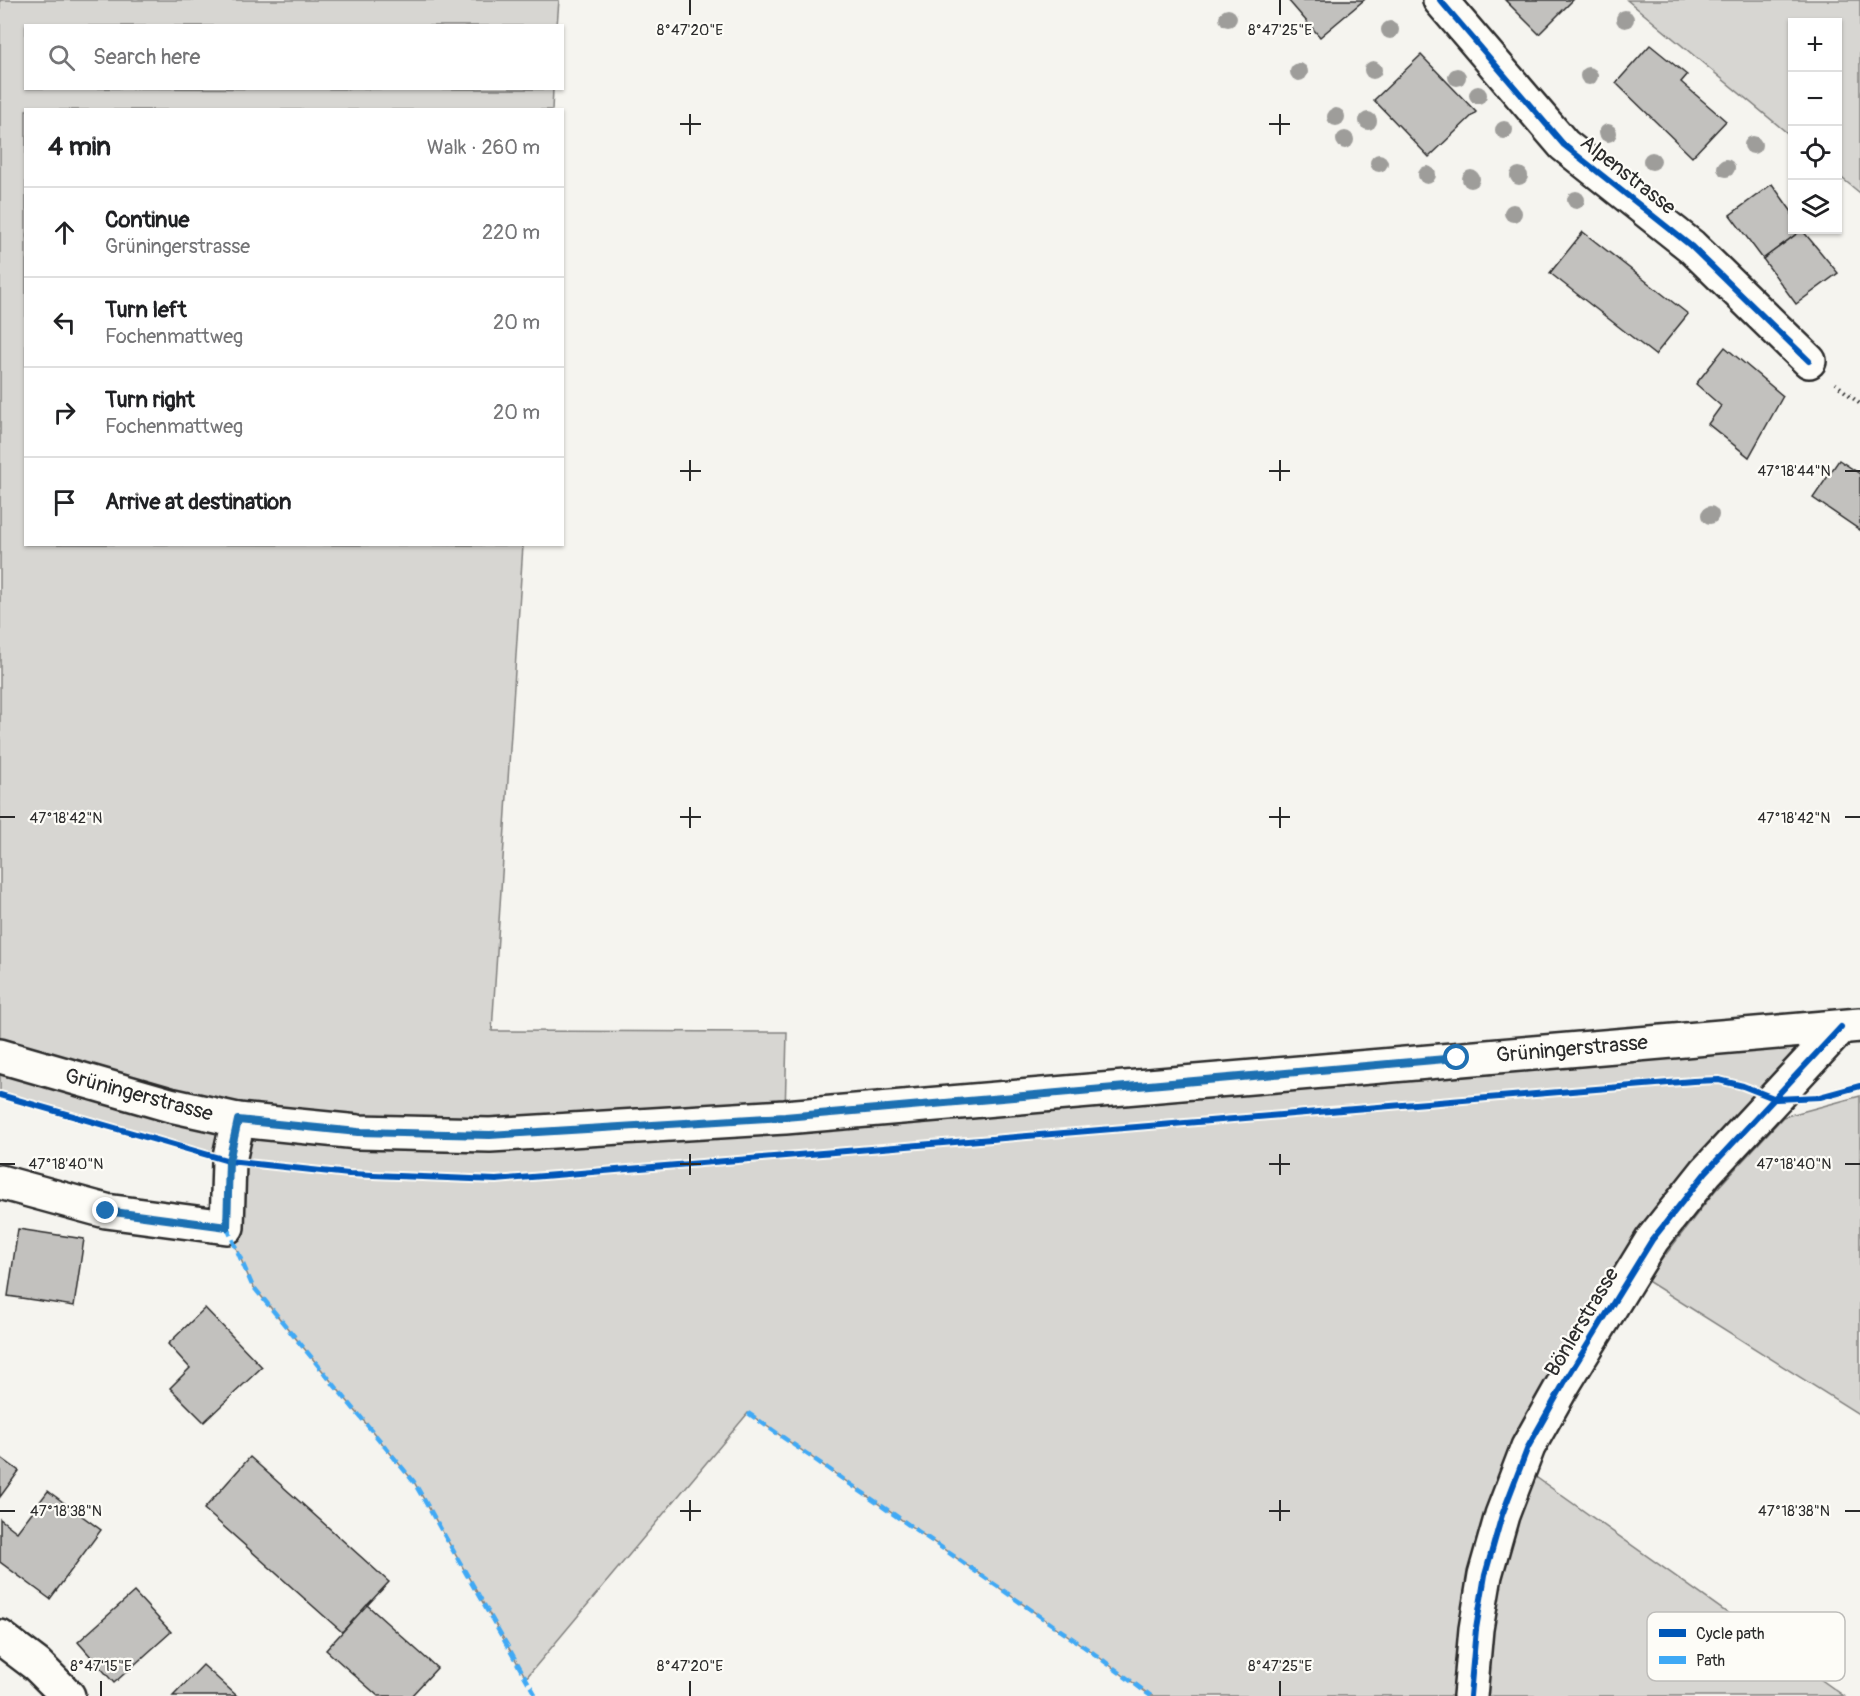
<!DOCTYPE html>
<meta charset="utf-8">
<style>
body{margin:0;font-family:Pangolin,sans-serif;background:#f6f6f6;color:#202124}
.controls{position:absolute;right:18px;top:18px;display:grid;overflow:hidden;border-radius:0px;box-shadow:0 2px 4px #0004}
.controls button{width:54px;height:54px;display:grid;place-items:center;padding:0;border:0;border-bottom:2px solid #e0e0e0;background:#fff;color:#202124;font:30px sans-serif}
.stop{position:absolute;width:18px;height:18px;margin:-14px;border:4px solid #1f6fb2;border-radius:50%;background:#fff}
.stop.end{background:#1f6fb2;border-color:#fff;box-shadow:0 2px 6px #0008}
.list{margin:0;padding:0;list-style:none}
h2{display:flex;justify-content:space-between;align-items:center;height:78px;margin:0;padding:0 24px;font-size:26px}
h2 small{font-size:20px;font-weight:400;color:#757577}
.list li{display:grid;grid-template-columns:39px 1fr auto;gap:18px;align-items:center;box-sizing:border-box;height:90px;padding:0 24px;border-top:2px solid #e0e0e0}
.list b{display:block;font-size:22px;white-space:nowrap}
.list p{margin:0;font-size:20px;white-space:nowrap;color:#757577}
.list em{font-size:20px;font-style:normal;color:#757577}
.icon{flex:none;width:33px;height:33px;fill:none;stroke:currentColor;stroke-width:2;stroke-linecap:round;stroke-linejoin:round}
.map{position:relative;flex:none;width:1860px;height:1696px;overflow:hidden}
.search{position:absolute;background:#fff;box-shadow:0 2px 4px #0004;left:24px;top:24px;width:540px;height:66px;display:flex;align-items:center;gap:15px;box-sizing:border-box;padding:0 21px;border-radius:0px;color:#757577;font-size:22px}
.panel{position:absolute;background:#fff;box-shadow:0 2px 4px #0004;left:24px;top:108px;width:540px;height:438px;border-radius:0px}
.map>svg:first-child{display:block}
</style>
<div class="map">
<svg width="1860" height="1696" viewBox="0 0 1860 1696">
<rect width="100%" height="100%" fill="#f5f4ef"/>
<filter id="ink" filterUnits="userSpaceOnUse"><feTurbulence type="fractalNoise" baseFrequency=".0167" numOctaves="2"/><feDisplacementMap in="SourceGraphic" scale="12" xChannelSelector="R" yChannelSelector="G"/><feConvolveMatrix kernelMatrix="1 2 1 2 8 2 1 2 1" color-interpolation-filters="sRGB"/></filter>
<g filter="url(#ink)">
<g fill="#d7d6d2" stroke="#81807e" stroke-width="1.5">
<path d="M0,0H559L557,26H26V88L553,89L552,110H26V544L523,545L492,1031L787,1032L785,1116L1841,1027L1605,1315L1533,1475L1844,1696H1151L1096,1655L748,1413L526,1678L414,1482L252,1285L227,1227L229,1161L0,1095Z"/>
<path d="M1627,0H1860V193L1838,175V22H1792V137Z"/>
<path d="M1860,1096V1415L1646,1280L1714,1192L1783,1117Z"/>
</g>
<g fill="#c2c1be" stroke="#2b2b2b" stroke-width="1.5">
<path d="M1288,0H1364L1320,37Z"/>
<path d="M1505,0H1573L1539,34Z"/>
<path d="M1650,45L1687,75L1681,82L1726,121L1692,157L1616,83Z"/>
<path d="M1421,55L1476,112L1429,157L1374,100Z"/>
<path d="M1772,184L1792,212V230H1802L1763,259L1730,215Z"/>
<path d="M1802,230L1838,273L1796,304L1763,259Z"/>
<path d="M1583,232L1688,314L1655,355L1550,273Z"/>
<path d="M1725,347L1783,396L1749,457L1708,424L1721,406L1696,384Z"/>
<path d="M1839,460L1860,474V530L1813,498Z"/>
<path d="M18,1229L84,1239L74,1306L8,1296Z"/>
<path d="M205,1308L262,1367L204,1422L170,1388L190,1368L168,1344Z"/>
<path d="M0,1457L19,1471L0,1497Z"/>
<path d="M250,1457L389,1582L342,1632L204,1509Z"/>
<path d="M48,1491L101,1530L50,1599L0,1562V1519L17,1532Z"/>
<path d="M134,1592L171,1632L114,1683L78,1642Z"/>
<path d="M367,1605L437,1668L411,1696H378L326,1650Z"/>
<path d="M203,1665L237,1696H173Z"/>
</g>
<g fill="none" stroke-linecap="round" stroke-linejoin="round">
<defs>
<g id="minor">
<path d="M1440,0L1564,145L1691,246L1809,361"/>
<path d="M0,1182L106,1211L227,1227L229,1161L238,1120"/>
<path d="M0,1637L37,1665L68,1696"/>
<path d="M1470,1696L1476,1629L1485,1575L1502,1515L1528,1447L1564,1383L1652,1240L1706,1172L1841,1027"/>
</g>
<path id="major" d="M0,1056L170,1105L238,1120L358,1132L490,1135L785,1117L1860,1025"/>
</defs>
<use href="#minor" stroke="#2b2b2b" stroke-width="38"/>
<use href="#major" stroke="#2b2b2b" stroke-width="38"/>
<path stroke="#2b2b2b" stroke-width="4" stroke-dasharray="1.5 4.5" stroke-linecap="butt" d="M1835,383L1860,404"/>
<use href="#minor" stroke="#fdfcf7" stroke-width="33"/>
<use href="#major" stroke="#fdfcf7" stroke-width="33"/>
<g stroke="#3fa9f5" stroke-width="4.5" stroke-dasharray="9 4.5" stroke-linecap="butt">
<path d="M227,1227L252,1285L414,1482L536,1696"/>
<path d="M748,1413L1096,1655L1151,1696"/>
</g>
<defs>
<g id="cycleway">
<path d="M1440,0L1564,145L1691,246L1809,361"/>
<path d="M0,1095L229,1161L349,1174L496,1180L1693,1081L1719,1080L1743,1086L1776,1099L1820,1097L1860,1086"/>
<path d="M1470,1696L1476,1629L1485,1575L1502,1515L1528,1447L1564,1383L1652,1240L1706,1172L1841,1027"/>
</g>
</defs>
<use href="#cycleway" stroke="#fdfcf7" stroke-width="10"/>
<use href="#cycleway" stroke="#0057b8" stroke-width="6"/>
</g>
<g fill="#9e9d9a">
<circle cx="1228" cy="18" r="9"/>
<circle cx="1625" cy="19" r="9"/>
<circle cx="1390" cy="30" r="9"/>
<circle cx="1373" cy="70" r="9"/>
<circle cx="1299" cy="72" r="9"/>
<circle cx="1589" cy="76" r="9"/>
<circle cx="1457" cy="77" r="9"/>
<circle cx="1478" cy="95" r="9"/>
<circle cx="1336" cy="117" r="9"/>
<circle cx="1368" cy="121" r="9"/>
<circle cx="1504" cy="130" r="9"/>
<circle cx="1608" cy="133" r="9"/>
<circle cx="1345" cy="140" r="9"/>
<circle cx="1753" cy="145" r="9"/>
<circle cx="1652" cy="161" r="9"/>
<circle cx="1379" cy="163" r="9"/>
<circle cx="1726" cy="168" r="9"/>
<circle cx="1427" cy="175" r="9"/>
<circle cx="1519" cy="176" r="9"/>
<circle cx="1471" cy="179" r="9"/>
<circle cx="1576" cy="200" r="9"/>
<circle cx="1513" cy="213" r="9"/>
<circle cx="1710" cy="515" r="9"/>
</g>
</g>
<g fill="none" stroke-linecap="round" stroke-linejoin="round" filter="url(#ink)">
<path stroke="#1f6fb2" stroke-width="8" d="M106,1211L227,1227L229,1161L238,1120L358,1132L490,1135L785,1117L1457,1058"/>
</g>
<path fill="none" stroke="#2b2b2b" stroke-width="2" d="M690,0V15M1280,0V15M690,114V135M1280,114V135M680,124H701M1269,124H1290M690,460V481M1280,460V481M680,471H701M1269,471H1290M1845,471H1860M690,807V828M1280,807V828M0,817H15M680,817H701M1269,817H1290M1845,817H1860M690,1154V1175M1280,1154V1175M0,1164H15M680,1164H701M1269,1164H1290M1845,1164H1860M690,1500V1521M1280,1500V1521M0,1511H15M680,1511H701M1269,1511H1290M1845,1511H1860M101,1681V1696M690,1681V1696M1280,1681V1696"/>
<g text-anchor="middle" dominant-baseline="central" stroke-width="4.5" stroke-linejoin="round" paint-order="stroke">
<g font-size="21" fill="#2b2b2b" stroke="#fdfcf7">
<text transform="translate(1628 175) rotate(38)">Alpenstrasse</text>
<text transform="translate(1572 1049) rotate(-5)">Grüningerstrasse</text>
<text transform="translate(139 1095) rotate(15)">Grüningerstrasse</text>
<text transform="translate(1582 1322) rotate(-59)">Bönlerstrasse</text>
</g>
</g>
<rect x="1647" y="1612" width="198" height="69" rx="9" fill="#fdfcf7" stroke="#bebdba" stroke-width="1.5"/>
<rect x="1659" y="1629" width="27" height="8" fill="#0057b8"/>
<rect x="1659" y="1656" width="27" height="8" fill="#3fa9f5"/>
<g font-size="16" fill="#2b2b2b">
<text x="1696" y="1639">Cycle path</text>
<text x="1696" y="1666">Path</text>
</g>
<g font-size="15" text-anchor="middle" fill="#2b2b2b" stroke="#fdfcf7" stroke-width="4.5" stroke-linejoin="round" paint-order="stroke">
<text x="690" y="35">8°47'20"E</text>
<text x="1280" y="35">8°47'25"E</text>
<text x="1794" y="476">47°18'44"N</text>
<text x="66" y="823">47°18'42"N</text>
<text x="1794" y="823">47°18'42"N</text>
<text x="66" y="1169">47°18'40"N</text>
<text x="1794" y="1169">47°18'40"N</text>
<text x="66" y="1516">47°18'38"N</text>
<text x="1794" y="1516">47°18'38"N</text>
<text x="101" y="1671">8°47'15"E</text>
<text x="690" y="1671">8°47'20"E</text>
<text x="1280" y="1671">8°47'25"E</text>
</g>
</svg>
<div class="controls">
<button>+</button>
<button>−</button>
<button><svg class="icon" aria-label="locate" viewBox="0 0 24 24"><circle cx="12" cy="12" r="6"/><path d="M12 2v4M12 18v4M2 12h4M18 12h4"/></svg></button>
<button><svg class="icon" aria-label="layers" viewBox="0 0 24 24"><path d="M12 4l9 5-9 5-9-5zM3 14l9 5 9-5"/></svg></button>
</div>
<div class="stop" style="left:1457px;top:1058px"></div>
<div class="stop end" style="left:106px;top:1211px"></div>
<div class="search"><svg class="icon" aria-label="search" viewBox="0 0 24 24"><circle cx="10" cy="10" r="6"/><path d="M15 15l6 6"/></svg>Search here</div>
<section class="panel">
<h2>4 min<small>Walk · 260 m</small></h2>
<ul class="list">
<li><svg class="icon" aria-label="ahead" viewBox="0 0 24 24"><path d="M12 20V5M6 11l6-6 6 6"/></svg><div><b>Continue</b><p>Grüningerstrasse</p></div><em>220 m</em></li>
<li><svg class="icon" aria-label="left" viewBox="0 0 24 24"><path d="M17 20v-9H6M10 6l-5 5 5 5"/></svg><div><b>Turn left</b><p>Fochenmattweg</p></div><em>20 m</em></li>
<li><svg class="icon" aria-label="right" viewBox="0 0 24 24"><path d="M7 20v-9h11M14 6l5 5-5 5"/></svg><div><b>Turn right</b><p>Fochenmattweg</p></div><em>20 m</em></li>
<li><svg class="icon" aria-label="arrive" viewBox="0 0 24 24"><path d="M6 21V4h12l-3 4 3 4H6"/></svg><div><b>Arrive at destination</b></div></li>
</ul>
</section>
</div>
